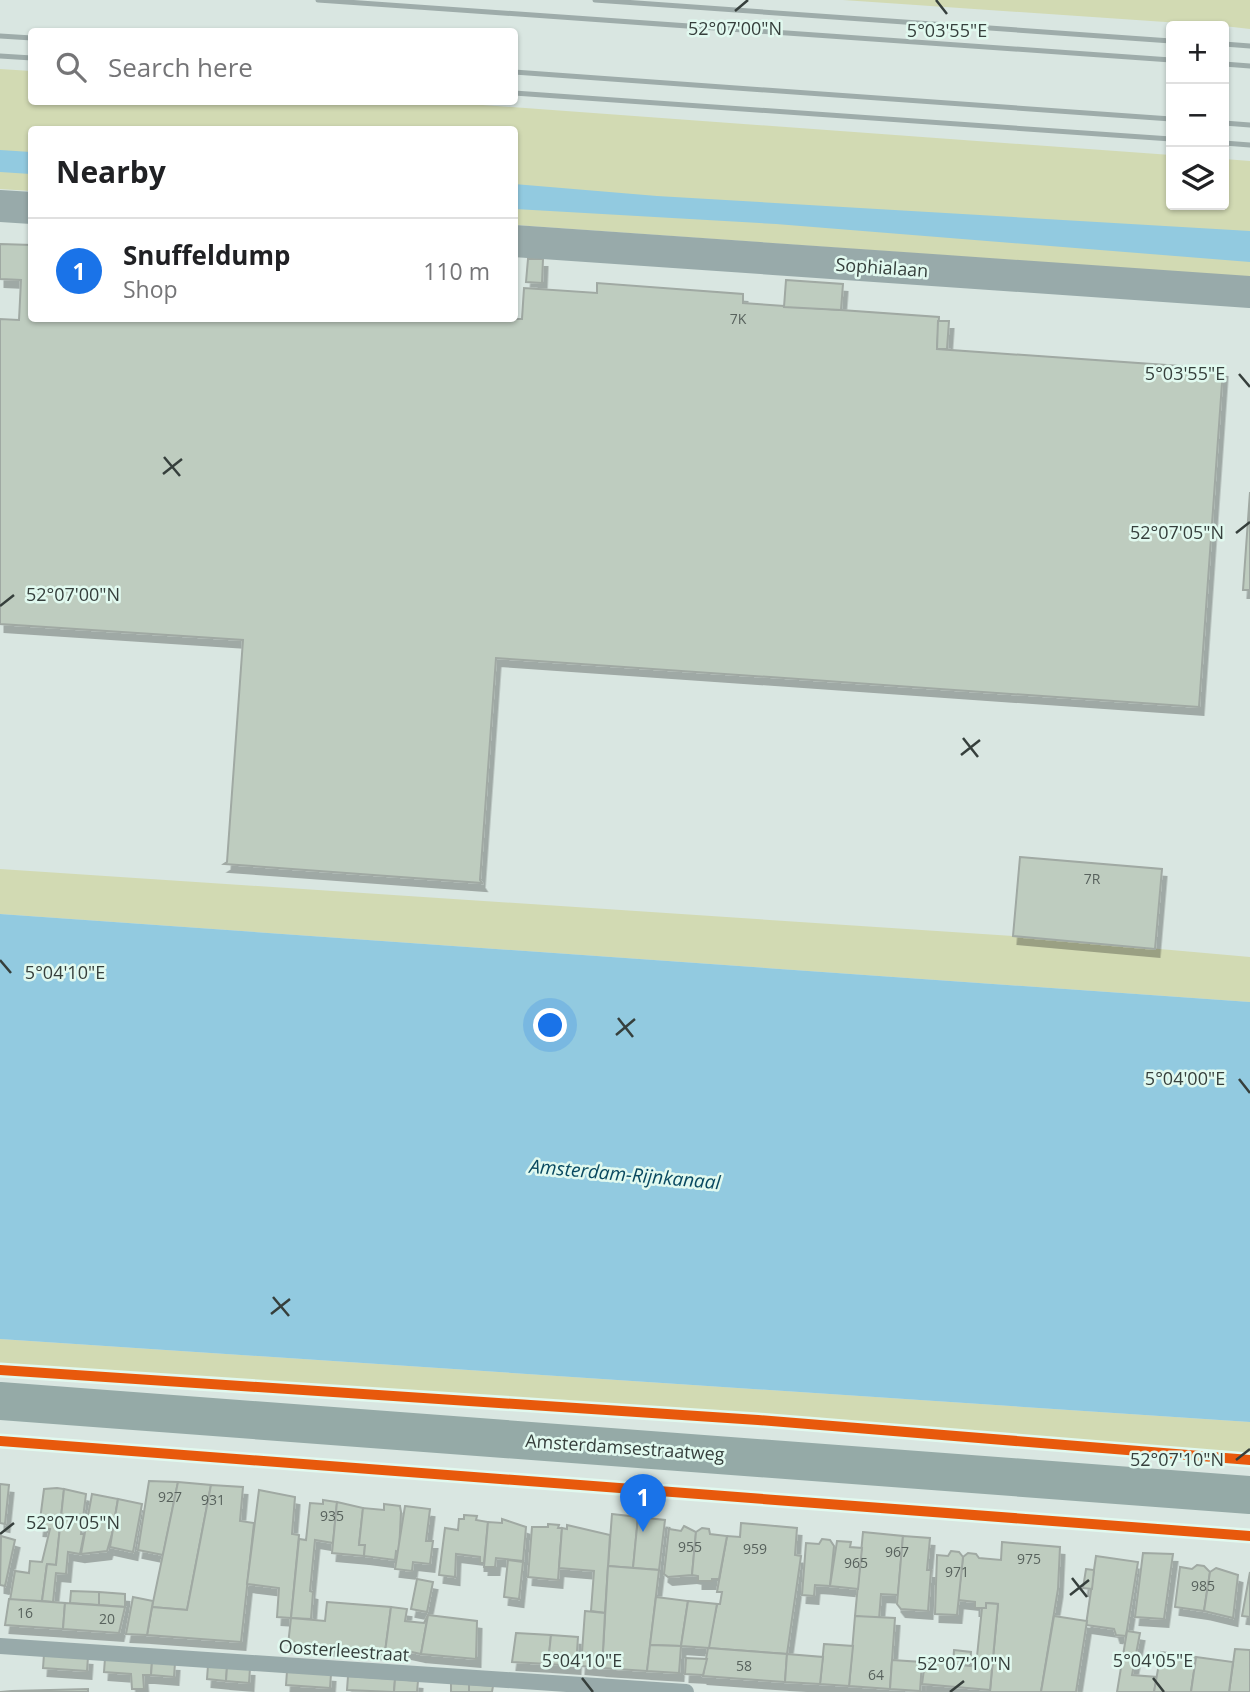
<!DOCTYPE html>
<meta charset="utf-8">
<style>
body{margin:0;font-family:"Open Sans",sans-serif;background:#f6f6f6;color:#202124}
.controls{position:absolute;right:21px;top:21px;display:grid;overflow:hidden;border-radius:7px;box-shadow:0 2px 5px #0004}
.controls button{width:63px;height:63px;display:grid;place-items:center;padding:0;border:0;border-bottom:2px solid #e0e0e0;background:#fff;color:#202124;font:35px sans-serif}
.you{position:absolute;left:551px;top:1026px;width:24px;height:24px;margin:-18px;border:5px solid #fff;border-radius:50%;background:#1a73e8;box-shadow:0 0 0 10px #1a73e833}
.badge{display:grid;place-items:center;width:46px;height:46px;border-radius:50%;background:#1a73e8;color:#fff;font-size:23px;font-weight:700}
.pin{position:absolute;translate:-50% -58px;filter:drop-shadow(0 2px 4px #0008)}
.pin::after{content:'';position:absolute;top:37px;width:24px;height:21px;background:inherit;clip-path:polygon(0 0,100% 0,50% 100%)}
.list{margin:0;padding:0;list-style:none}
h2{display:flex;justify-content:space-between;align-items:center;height:91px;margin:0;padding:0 28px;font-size:30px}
h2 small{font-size:23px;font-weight:400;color:#757577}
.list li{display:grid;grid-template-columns:46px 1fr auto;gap:21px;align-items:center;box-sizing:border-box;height:105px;padding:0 28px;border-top:2px solid #e0e0e0}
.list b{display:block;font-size:26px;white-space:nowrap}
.list p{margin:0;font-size:23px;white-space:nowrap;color:#757577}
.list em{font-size:23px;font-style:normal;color:#757577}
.icon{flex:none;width:38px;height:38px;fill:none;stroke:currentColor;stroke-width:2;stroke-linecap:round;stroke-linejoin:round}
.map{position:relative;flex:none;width:1250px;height:1692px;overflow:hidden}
.search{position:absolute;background:#fff;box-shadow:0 2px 5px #0004;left:28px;top:28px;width:490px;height:77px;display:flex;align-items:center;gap:18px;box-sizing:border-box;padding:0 24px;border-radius:7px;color:#757577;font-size:26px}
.panel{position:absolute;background:#fff;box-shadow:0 2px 5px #0004;left:28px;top:126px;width:490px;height:196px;border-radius:7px}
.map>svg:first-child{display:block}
</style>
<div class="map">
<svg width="1250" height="1692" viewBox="0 0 1250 1692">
<defs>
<filter id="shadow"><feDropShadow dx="4.5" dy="8" stdDeviation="0" flood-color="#0004"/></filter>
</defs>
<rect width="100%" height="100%" fill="#d9e6e1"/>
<g fill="#d2dab3">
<path d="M843,0H1250V29L1224,26Z"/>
<path d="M0,69L31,71L32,102H441L1171,155V205H1224V159L1250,161V277L515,225L514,130H32L31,191L0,189Z"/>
<path d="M0,869L1013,936L1250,957V1002L0,914Z"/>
<path d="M0,1339L1250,1422V1454L0,1364Z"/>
</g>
<g fill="#92cae0">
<path d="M0,150L31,152V174L0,172Z"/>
<path d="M514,184L657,196L1250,231V262L776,224L515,209Z"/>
<path d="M0,914L1250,1002V1422L0,1339Z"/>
</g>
<g fill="#beccbf" stroke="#a0a9a3" stroke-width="2" filter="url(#shadow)">
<path d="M0,244L32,245V318L522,319L524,288L597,293V283L743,294V303L939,317L937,349L1223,369L1199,707L496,658L480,880L482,883L224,864L227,862L243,640L0,624V319L19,320L21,280L0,279Z"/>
<path d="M528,259H543L542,283L526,282Z"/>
<path d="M786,280L843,284L841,310L784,307Z"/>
<path d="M938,321H949L947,349H937Z"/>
<path d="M1250,492V590H1243Z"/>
<path d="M1020,857L1162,869L1155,949L1013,936Z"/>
<path d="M149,1481L178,1482L163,1555L138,1550Z"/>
<path d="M178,1482L211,1485L187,1610L152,1607Z"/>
<path d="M0,1484L9,1485L5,1524L0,1523Z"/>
<path d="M211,1485L243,1487L240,1521L254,1523L241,1642L147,1635L152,1607L187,1610Z"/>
<path d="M57,1488L64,1489L56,1565L47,1564L42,1601L10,1600L15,1571L29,1573L30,1561L42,1562L50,1529L39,1528L44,1489Z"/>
<path d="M64,1489L86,1494L81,1534H84L80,1554L68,1552L66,1574L56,1573L53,1602L42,1601L47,1564L56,1565Z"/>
<path d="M259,1490L295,1497L292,1534L299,1535L291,1618L277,1617L279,1588L247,1584Z"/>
<path d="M92,1494L118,1499L112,1534L107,1551L81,1554Z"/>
<path d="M118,1499L142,1504L133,1552L110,1547Z"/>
<path d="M323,1500L337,1502L333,1543L315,1540L310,1591L313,1592L311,1619L291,1618L299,1539L306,1540L310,1503L323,1504Z"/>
<path d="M337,1502L363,1508L359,1545H365L364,1556L332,1553Z"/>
<path d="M384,1504L400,1506L401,1512L399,1552L396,1551L395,1560L364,1556L365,1545H359L363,1508L384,1510Z"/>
<path d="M405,1506L430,1509L426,1541H433L430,1564L413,1562L412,1571L395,1569Z"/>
<path d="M612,1514L638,1517L633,1568L608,1566Z"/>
<path d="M464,1515L477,1516L476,1520L488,1522L484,1563H480V1557L456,1554L455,1577L439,1575L445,1528L458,1530L459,1519H464Z"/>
<path d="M638,1517L665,1520L659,1570L633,1568Z"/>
<path d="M502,1519L526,1527L523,1561L496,1558L495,1567H484L488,1522L502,1523Z"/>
<path d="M741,1523L797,1528L795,1555L801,1556L787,1654L708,1648L717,1604H720L722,1592H717L727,1536L740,1537Z"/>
<path d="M548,1524L559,1525L558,1528H562L558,1580L528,1577L532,1527H548Z"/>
<path d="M567,1525L610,1535L605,1613L591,1611L594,1571L559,1568L562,1528L567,1529Z"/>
<path d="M684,1526L696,1532L692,1575L668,1577L664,1574L669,1529L681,1531Z"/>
<path d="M702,1528L709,1529L710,1534L727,1536L719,1579H712V1581H698V1576L692,1575L696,1532Z"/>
<path d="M863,1532L903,1536L898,1595L881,1594L879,1619L855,1616Z"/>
<path d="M1,1536L15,1540L5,1586L0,1585Z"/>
<path d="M903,1536L930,1538L927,1570H931L928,1611L901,1609L897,1604Z"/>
<path d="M822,1539L830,1540L834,1546L830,1586L815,1585L814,1596L802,1595L806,1543L819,1544Z"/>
<path d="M837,1541L851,1542L850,1547L862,1548L858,1589L830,1586Z"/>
<path d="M1002,1542L1060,1547L1058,1589L1041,1692H990L998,1604L986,1603V1608H975V1602L958,1600L963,1557L968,1553L976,1554L979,1558L1001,1560Z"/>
<path d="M951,1551L959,1552L963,1557L957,1615L935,1614L937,1555L948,1556Z"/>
<path d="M1143,1553L1173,1554L1164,1619L1135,1617Z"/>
<path d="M1096,1556L1138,1562L1126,1636L1116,1635L1114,1629L1086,1625Z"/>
<path d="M508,1560L523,1562L519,1599L504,1597Z"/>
<path d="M1197,1565L1204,1566L1210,1572L1204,1611L1175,1607L1180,1567L1192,1569Z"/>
<path d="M608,1566L659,1570L647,1671L602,1668Z"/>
<path d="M1216,1568L1238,1575L1233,1618L1204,1611L1210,1572Z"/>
<path d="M1086,1569L1094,1570L1092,1589L1083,1588Z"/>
<path d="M1250,1572V1617L1242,1616Z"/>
<path d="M417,1579L433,1582L427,1612L411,1609Z"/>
<path d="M71,1591L99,1592V1605L70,1603Z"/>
<path d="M99,1592L125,1594V1607L99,1605Z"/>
<path d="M133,1597L153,1601L147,1635L126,1634Z"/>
<path d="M656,1597L688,1601L681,1646L650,1645Z"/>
<path d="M9,1599L65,1603L63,1629L5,1625Z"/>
<path d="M688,1601L717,1604L709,1648L681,1646Z"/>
<path d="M327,1602L391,1607L385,1652L288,1645L291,1618L325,1621Z"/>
<path d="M65,1603L125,1607L119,1633L63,1629Z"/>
<path d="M986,1603L998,1604L990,1690L922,1684L925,1662L976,1666L982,1608H986Z"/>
<path d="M391,1607L407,1609L405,1621L424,1623L428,1615L421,1654L402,1650L400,1654L385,1652Z"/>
<path d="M585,1611L605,1613L602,1668L581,1666Z"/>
<path d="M428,1615L477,1621L476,1659L421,1654Z"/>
<path d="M855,1616L895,1618L890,1689L849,1686Z"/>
<path d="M1054,1616L1087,1621L1076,1692H1041Z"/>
<path d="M1127,1631L1140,1633L1132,1675L1157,1677L1154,1692H1117Z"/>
<path d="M516,1633L551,1635L548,1664L512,1662Z"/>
<path d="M551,1635L578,1637L576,1666L548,1664Z"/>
<path d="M824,1644L853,1646L849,1686L820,1684Z"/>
<path d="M650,1645L681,1646L679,1673L647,1671Z"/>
<path d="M708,1648L787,1654L785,1682L703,1676Z"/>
<path d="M1235,1649L1250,1650V1692H1229Z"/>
<path d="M954,1650L971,1652L970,1666L953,1664Z"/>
<path d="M1161,1652L1196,1657L1191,1692H1154Z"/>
<path d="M44,1654L88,1657L87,1671L43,1668Z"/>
<path d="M787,1654L823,1657L820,1684L785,1682Z"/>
<path d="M1196,1657L1233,1662L1229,1692H1191Z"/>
<path d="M105,1658L152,1662L151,1675H143L144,1689H132L131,1674L104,1672Z"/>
<path d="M686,1658L707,1659L703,1675L685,1674Z"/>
<path d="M892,1660L922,1662L920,1691L890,1689Z"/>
<path d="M152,1662L175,1663L174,1677L151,1675Z"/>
<path d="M208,1665L227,1667L226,1681L207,1679Z"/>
<path d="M227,1667L250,1668L249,1683L226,1681Z"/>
<path d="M287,1671L331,1674L330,1688L286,1685Z"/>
<path d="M348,1676L395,1679L394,1692L347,1690Z"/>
<path d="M395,1679L418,1681L417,1692H394Z"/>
<path d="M451,1683L469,1684V1692H451Z"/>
<path d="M469,1684L493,1686L492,1692H469Z"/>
<path d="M88,1689V1692H0L12,1691Z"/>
</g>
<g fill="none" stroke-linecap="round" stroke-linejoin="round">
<path stroke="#98aaaa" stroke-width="16" d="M0,1646L686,1692"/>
<g stroke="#98aaaa" stroke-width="32">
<path d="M0,206L32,208"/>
<path d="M514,241L1250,292"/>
</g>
<path stroke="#95aaa7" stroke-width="38" d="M0,1401L1250,1495"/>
<g stroke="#9eacaa" stroke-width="5">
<path d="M318,0L1171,60"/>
<path d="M595,0L1171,41"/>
<path d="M0,36L32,38"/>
<path d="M1224,44L1250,46"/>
<path d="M0,56L32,58"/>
<path d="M1224,64L1250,66"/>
<path d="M514,72L1171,119"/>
<path d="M514,93L1171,139"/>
<path d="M1224,123L1250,125"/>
<path d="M1224,143L1250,145"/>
</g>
<defs>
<g id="cycleway">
<path d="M0,1370L758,1420L1250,1460"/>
<path d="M0,1441L1250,1536"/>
</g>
</defs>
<use href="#cycleway" stroke="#e1f9ef" stroke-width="15"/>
<use href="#cycleway" stroke="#e8590c" stroke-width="10"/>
</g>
<path fill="none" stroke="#363f3c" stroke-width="2.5" d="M936,0L947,14M735,11L748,0M1239,374L1250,387M164,457L180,476M163,474L182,459M1236,533L1250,522M0,606L14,595M963,738L978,757M961,755L980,740M0,960L11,973M618,1018L633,1037M616,1035L635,1019M1239,1079L1250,1093M273,1297L289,1316M271,1314L290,1299M1236,1460L1250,1449M0,1534L14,1523M1072,1578L1087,1597M1070,1595L1089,1580M582,1678L593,1692M1153,1678L1164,1692M950,1692L964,1681"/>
<g text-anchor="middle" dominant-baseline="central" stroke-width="5" stroke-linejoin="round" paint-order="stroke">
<g font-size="14" fill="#58625d">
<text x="738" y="318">7K</text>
<text x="1092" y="878">7R</text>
<text x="170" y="1496">927</text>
<text x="213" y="1499">931</text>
<text x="332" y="1515">935</text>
<text x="690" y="1546">955</text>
<text x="755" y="1548">959</text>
<text x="897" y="1551">967</text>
<text x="1029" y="1558">975</text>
<text x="856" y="1562">965</text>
<text x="957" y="1571">971</text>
<text x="1203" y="1585">985</text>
<text x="25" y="1612">16</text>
<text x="107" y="1618">20</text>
<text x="744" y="1665">58</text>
<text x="876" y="1674">64</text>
</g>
<g font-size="18" fill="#363f3c" stroke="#e1f9ef">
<text transform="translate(882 267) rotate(4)">Sophialaan</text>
<text transform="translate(625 1447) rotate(4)">Amsterdamsestraatweg</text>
<text transform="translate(344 1650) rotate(4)">Oosterleestraat</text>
</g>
<g font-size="19" font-style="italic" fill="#094960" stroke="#e1f9ef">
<text transform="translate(625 1174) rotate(5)">Amsterdam-Rijnkanaal</text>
</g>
</g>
<g font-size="18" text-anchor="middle" fill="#363f3c" stroke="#e1f9ef" stroke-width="5" stroke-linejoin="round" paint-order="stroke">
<text x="735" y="35">52°07'00"N</text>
<text x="947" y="37">5°03'55"E</text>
<text x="1185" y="380">5°03'55"E</text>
<text x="1177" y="539">52°07'05"N</text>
<text x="73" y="601">52°07'00"N</text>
<text x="65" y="979">5°04'10"E</text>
<text x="1185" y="1085">5°04'00"E</text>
<text x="1177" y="1466">52°07'10"N</text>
<text x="73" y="1529">52°07'05"N</text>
<text x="582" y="1667">5°04'10"E</text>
<text x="1153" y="1667">5°04'05"E</text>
<text x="964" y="1670">52°07'10"N</text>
</g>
</svg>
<div class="controls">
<button>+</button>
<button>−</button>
<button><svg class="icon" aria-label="layers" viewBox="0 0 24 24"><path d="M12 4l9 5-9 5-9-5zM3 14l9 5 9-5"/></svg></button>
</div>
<div class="you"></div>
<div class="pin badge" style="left:643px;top:1532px">1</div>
<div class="search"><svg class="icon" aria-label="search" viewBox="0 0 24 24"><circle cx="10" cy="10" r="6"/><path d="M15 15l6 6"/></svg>Search here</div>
<section class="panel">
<h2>Nearby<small></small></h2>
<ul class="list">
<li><span class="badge">1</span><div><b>Snuffeldump</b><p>Shop</p></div><em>110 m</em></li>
</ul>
</section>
</div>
